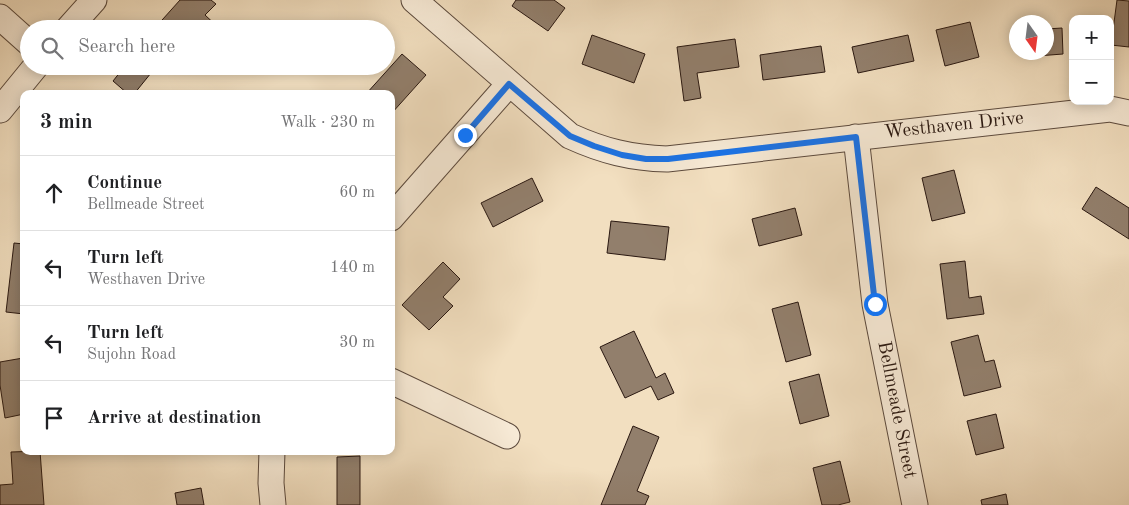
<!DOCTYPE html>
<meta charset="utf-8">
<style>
body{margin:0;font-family:"Old Standard TT",serif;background:#f6f6f6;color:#202124}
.controls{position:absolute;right:15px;top:15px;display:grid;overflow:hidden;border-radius:10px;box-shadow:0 2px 12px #0003}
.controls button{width:45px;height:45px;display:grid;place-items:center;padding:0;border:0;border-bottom:1px solid #e0e0e0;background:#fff;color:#202124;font:25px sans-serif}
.compass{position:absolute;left:1009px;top:15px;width:45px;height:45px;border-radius:50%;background:#fff;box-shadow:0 2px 12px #0003;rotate:166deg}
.stop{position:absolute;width:15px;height:15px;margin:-11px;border:4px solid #1a73e8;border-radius:50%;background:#fff}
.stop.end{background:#1a73e8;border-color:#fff;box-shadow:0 1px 5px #0008}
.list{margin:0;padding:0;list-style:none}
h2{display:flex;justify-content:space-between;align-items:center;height:65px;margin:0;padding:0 20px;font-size:21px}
h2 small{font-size:16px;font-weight:400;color:#757577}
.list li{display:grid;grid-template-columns:32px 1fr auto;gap:15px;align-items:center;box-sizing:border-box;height:75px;padding:0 20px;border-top:1px solid #e0e0e0}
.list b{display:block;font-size:19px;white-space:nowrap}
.list p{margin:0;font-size:16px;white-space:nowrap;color:#757577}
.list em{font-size:16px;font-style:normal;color:#757577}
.icon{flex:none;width:28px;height:28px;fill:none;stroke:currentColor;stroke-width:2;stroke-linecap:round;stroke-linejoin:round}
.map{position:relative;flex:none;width:1129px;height:505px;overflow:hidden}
.search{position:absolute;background:#fff;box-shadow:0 2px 12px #0003;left:20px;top:20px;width:375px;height:55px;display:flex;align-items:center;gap:12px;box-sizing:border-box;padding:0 18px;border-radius:28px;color:#757577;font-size:19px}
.panel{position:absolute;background:#fff;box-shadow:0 2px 12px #0003;left:20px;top:90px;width:375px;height:365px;border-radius:10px}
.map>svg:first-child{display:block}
</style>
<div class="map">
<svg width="1129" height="505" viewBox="0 0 1129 505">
<rect width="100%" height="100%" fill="#f2dfc0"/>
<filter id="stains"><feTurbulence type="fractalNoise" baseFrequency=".004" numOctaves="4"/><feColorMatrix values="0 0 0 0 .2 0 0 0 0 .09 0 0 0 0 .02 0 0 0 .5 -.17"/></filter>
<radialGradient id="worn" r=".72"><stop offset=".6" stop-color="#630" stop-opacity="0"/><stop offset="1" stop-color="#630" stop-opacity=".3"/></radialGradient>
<g fill="#927f6c" stroke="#2a1811">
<path d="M180,0H211L216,4L205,15L220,29H154Z"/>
<path d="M516,0H554L565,8L548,31L512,6Z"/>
<path d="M1117,0L1129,1V47L1111,45Z"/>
<path d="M970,22L979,57L945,66L936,30Z"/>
<path d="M1062,28L1063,54L1024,57L1023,52H1046V29Z"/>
<path d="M592,35L645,54L634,83L582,64Z"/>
<path d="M908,35L914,61L858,73L852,47Z"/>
<path d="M735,39L739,67L697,73L701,98L684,101L677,47Z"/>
<path d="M821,46L825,72L763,80L760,55Z"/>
<path d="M402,54L426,75L391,114V94H366Z"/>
<path d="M125,66H142L151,73L134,94H128L113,81Z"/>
<path d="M954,170L965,213L932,221L922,178Z"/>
<path d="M532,178L543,201L493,227L481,203Z"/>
<path d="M1096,187L1129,208V239L1082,209Z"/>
<path d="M795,208L802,235L759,246L752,219Z"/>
<path d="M611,221L669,227L665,260L607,253Z"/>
<path d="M14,243L24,244V314L6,312Z"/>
<path d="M965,261L969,298L981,296L984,314L947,319L940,264Z"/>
<path d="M443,262L460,279L443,297L453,306L429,330L402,305Z"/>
<path d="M798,302L811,355L786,362L772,309Z"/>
<path d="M634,331L656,378L665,373L674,393L658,400L651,386L625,398L600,347Z"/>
<path d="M978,335L985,362L994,360L1001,387L964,396L951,342Z"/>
<path d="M23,358L24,414L5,418L0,385V362Z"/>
<path d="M819,374L829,416L800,424L789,382Z"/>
<path d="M996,414L1004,448L976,455L967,421Z"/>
<path d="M633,426L659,437L637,491L649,496L645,505H601Z"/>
<path d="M40,451L44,505H0V485L13,484L11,452Z"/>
<path d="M360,456V505H337V457Z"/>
<path d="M840,461L850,502L838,505H822L813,468Z"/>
<path d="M201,488L204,505H177L175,493Z"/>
<path d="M1006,494L1008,505H982L981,500Z"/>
</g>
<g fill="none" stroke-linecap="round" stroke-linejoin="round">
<defs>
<g id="minor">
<path d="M414,0L570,136C603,151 631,158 667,159L1110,109L1129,113"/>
<path d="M0,17L29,43"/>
<path d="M68,29L94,0"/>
<path d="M0,110L36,66"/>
<path d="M856,137L875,304L915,505"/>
<path d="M391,218L509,84"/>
<path d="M391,381L507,436"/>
<path d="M272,451L271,483L273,505"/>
</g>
</defs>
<use href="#minor" stroke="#5c4a3d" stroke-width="27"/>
<use href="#minor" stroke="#f7ead6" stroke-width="25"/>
</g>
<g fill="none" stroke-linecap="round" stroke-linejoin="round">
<path stroke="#1a73e8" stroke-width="6" d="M465,135L509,84L570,136L594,146L622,155L646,159H668L856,137L875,304"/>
</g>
<g text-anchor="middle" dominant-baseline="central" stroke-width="4" stroke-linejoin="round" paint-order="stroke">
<g font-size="19" fill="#2a1811" stroke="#f7ead6">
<text transform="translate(954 126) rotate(-6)">Westhaven Drive</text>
<text transform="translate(896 410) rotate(79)">Bellmeade Street</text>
</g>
</g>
<rect width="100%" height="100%" filter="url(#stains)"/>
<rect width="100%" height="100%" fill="url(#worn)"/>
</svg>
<div class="controls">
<button>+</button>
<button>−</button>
</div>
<svg class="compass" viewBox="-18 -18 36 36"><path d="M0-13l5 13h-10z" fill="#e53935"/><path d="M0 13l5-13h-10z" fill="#757577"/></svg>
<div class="stop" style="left:875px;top:304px"></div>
<div class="stop end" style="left:465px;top:135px"></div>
<div class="search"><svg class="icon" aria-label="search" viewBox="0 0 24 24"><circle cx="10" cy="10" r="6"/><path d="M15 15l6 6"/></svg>Search here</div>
<section class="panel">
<h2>3 min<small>Walk · 230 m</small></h2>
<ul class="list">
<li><svg class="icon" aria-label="ahead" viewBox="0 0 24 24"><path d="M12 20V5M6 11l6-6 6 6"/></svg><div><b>Continue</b><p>Bellmeade Street</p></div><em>60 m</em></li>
<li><svg class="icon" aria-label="left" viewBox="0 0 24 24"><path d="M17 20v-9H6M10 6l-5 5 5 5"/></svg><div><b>Turn left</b><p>Westhaven Drive</p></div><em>140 m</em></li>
<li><svg class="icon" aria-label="left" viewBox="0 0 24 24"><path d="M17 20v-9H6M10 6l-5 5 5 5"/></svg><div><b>Turn left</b><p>Sujohn Road</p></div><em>30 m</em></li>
<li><svg class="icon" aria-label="arrive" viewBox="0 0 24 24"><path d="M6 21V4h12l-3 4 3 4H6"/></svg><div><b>Arrive at destination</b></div></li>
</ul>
</section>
</div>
